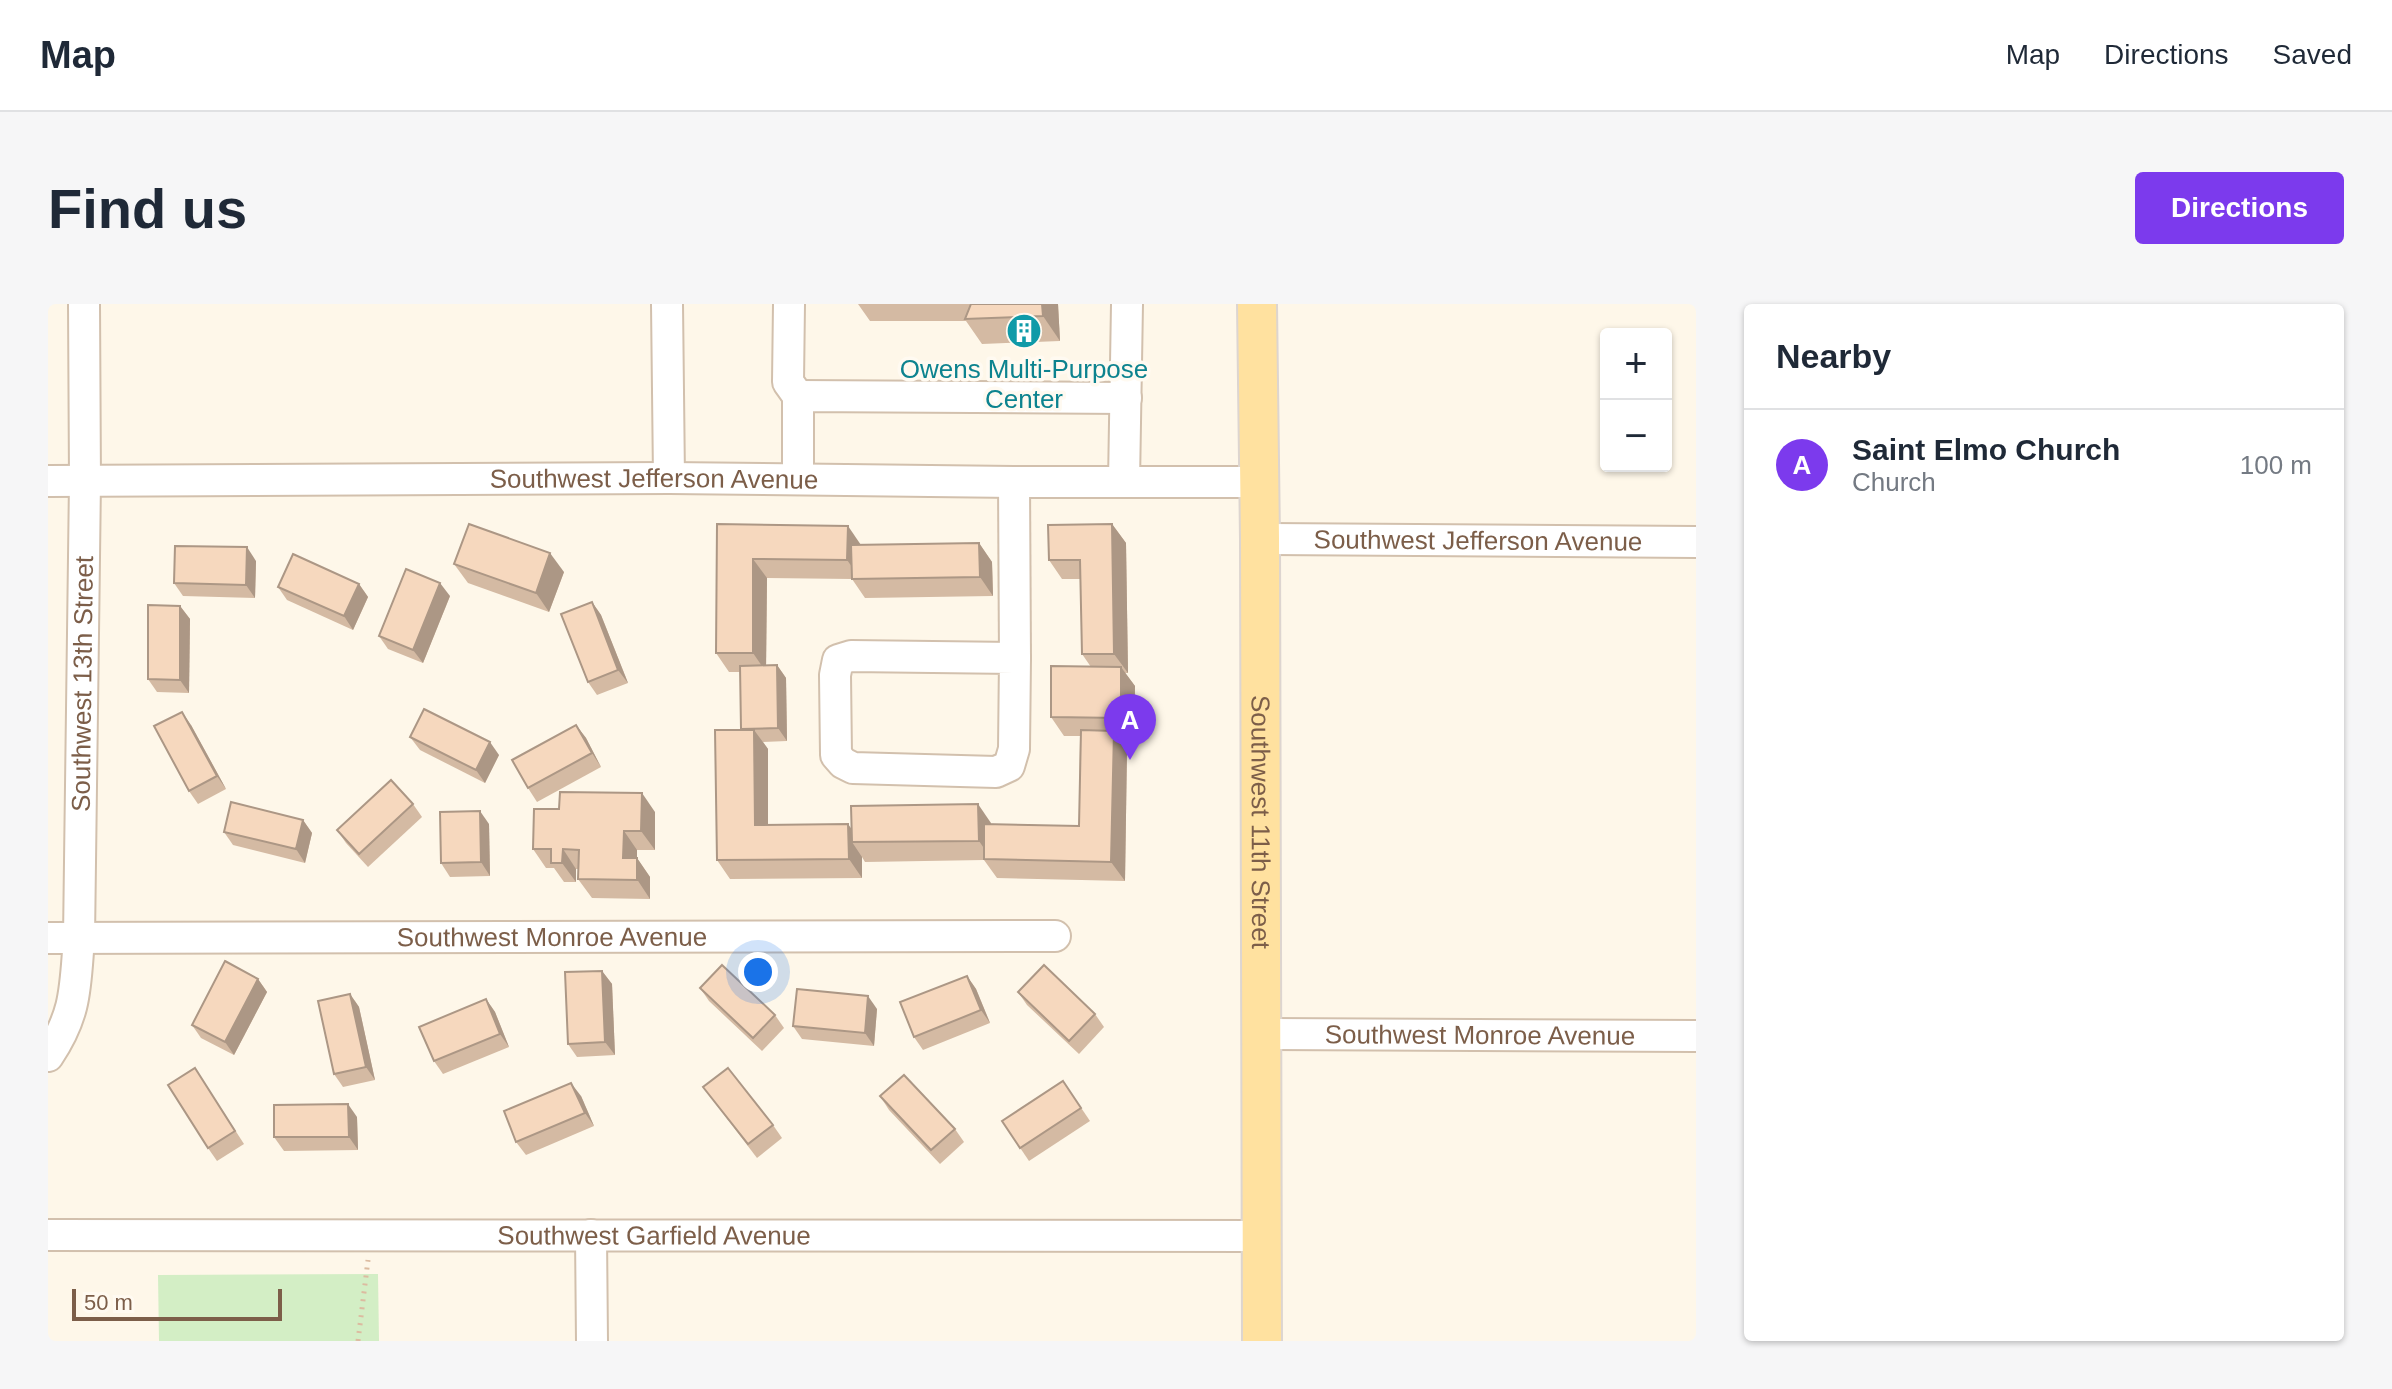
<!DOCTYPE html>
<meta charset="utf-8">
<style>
body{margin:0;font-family:Arial,sans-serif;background:#f6f6f7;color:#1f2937}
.controls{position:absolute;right:24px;top:24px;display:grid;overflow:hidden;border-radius:8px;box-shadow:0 2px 6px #0004}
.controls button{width:72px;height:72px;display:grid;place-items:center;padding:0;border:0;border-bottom:2px solid #e0e1e3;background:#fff;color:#1f2937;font:40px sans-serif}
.scale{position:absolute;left:24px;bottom:20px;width:210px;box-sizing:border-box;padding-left:8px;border:4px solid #7c5e49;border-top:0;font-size:22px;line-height:28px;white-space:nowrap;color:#7c5e49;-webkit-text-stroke:6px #fffaf1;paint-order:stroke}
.you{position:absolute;left:710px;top:668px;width:28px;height:28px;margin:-20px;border:6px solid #fff;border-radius:50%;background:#1a73e8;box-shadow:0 0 0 12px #1a73e833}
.badge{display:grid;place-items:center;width:52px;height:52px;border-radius:50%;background:#7c3aed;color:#fff;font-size:26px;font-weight:700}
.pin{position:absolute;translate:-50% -66px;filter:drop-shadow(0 2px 4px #0008)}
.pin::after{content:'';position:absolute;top:42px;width:28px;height:24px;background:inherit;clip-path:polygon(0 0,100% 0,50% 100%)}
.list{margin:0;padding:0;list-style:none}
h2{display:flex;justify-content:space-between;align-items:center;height:104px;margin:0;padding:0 32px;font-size:34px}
h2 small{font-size:26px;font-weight:400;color:#747a83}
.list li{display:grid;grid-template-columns:52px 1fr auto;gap:24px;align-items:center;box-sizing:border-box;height:112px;padding:0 32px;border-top:2px solid #e0e1e3}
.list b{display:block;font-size:30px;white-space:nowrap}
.list p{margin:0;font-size:26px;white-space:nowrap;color:#747a83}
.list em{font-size:26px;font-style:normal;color:#747a83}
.map{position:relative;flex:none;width:1648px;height:1037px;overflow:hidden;border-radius:8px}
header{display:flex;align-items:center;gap:48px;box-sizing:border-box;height:112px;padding:0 40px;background:#fff;border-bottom:2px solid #e0e1e3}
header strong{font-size:38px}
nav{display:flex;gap:44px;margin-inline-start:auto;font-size:28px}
.intro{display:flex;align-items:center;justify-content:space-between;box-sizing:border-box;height:192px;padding:0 48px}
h1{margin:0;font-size:56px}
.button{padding:20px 36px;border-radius:8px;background:#7c3aed;color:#fff;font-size:28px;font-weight:700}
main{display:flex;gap:48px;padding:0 48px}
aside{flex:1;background:#fff;border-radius:8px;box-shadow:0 2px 6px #0004}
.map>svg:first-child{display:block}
</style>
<header>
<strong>Map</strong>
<nav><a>Map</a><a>Directions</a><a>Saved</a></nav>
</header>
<div class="intro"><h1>Find us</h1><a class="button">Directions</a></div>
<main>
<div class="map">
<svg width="1648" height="1037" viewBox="0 0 1648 1037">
<rect width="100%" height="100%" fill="#fef7e9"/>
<path fill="#d3eec5" d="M330,970L331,1037H111L110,971Z"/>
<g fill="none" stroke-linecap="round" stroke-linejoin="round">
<defs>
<g id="minor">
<path d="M619,0L621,174"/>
<path d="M741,0L740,78L750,92"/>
<path d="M750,175V92L1078,94"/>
<path id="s1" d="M0,177L621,174L966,178H1212"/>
<path d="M966,178L967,354"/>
<path d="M1076,178L1079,0"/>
<path id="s2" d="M1212,235L1648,238"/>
<path d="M803,352L967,354L966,445L961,462L948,468L805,464L795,459L788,451L787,371L790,356Z"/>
<path id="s3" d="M0,634L1007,632"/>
<path id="s4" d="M1214,730L1648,732"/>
<path id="s5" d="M0,752C29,709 27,683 31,634L37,177L36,0"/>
<path id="s6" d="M0,931L1213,932"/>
<path d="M543,931L544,1037"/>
</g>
<g id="major">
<path id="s7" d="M1209,0L1212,235L1214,1037"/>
</g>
</defs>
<use href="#minor" stroke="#d2c0ad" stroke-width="34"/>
<use href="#major" stroke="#ddd5d0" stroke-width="42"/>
<path stroke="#dcbba0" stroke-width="5" stroke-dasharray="2 6" stroke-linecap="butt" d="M310,1037L320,956"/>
<use href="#minor" stroke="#fff" stroke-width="30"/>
<use href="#major" stroke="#ffe19f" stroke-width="38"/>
</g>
<g fill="#d4baa3">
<path d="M810,0H1010L1012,37L934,40L918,17H822Z"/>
<path d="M669,220L813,241L931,239L944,258L945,292L817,294L804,275L719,274L718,361H729L738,374L739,437L715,438L720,445V521L803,524L944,520L1031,522L1032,432H1016L1003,413L1043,363L1034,350L1032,275H1014L1001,256L1064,220L1078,239L1080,369H1077L1087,382L1086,433H1070L1079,446L1077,577L949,574L936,556L817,558L814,553V574L682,575L669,556L693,426L692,368H681L668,349Z"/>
<path d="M208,257L207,294L135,292L126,279Z"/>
<path d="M406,260L516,268L501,308L420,279Z"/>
<path d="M311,280L320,293L305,326L239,296L230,283Z"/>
<path d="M402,292L375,359L340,345L331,332Z"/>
<path d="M544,298L553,311L580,379L549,391L540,378Z"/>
<path d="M132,302L142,315L141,389L109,388L100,375Z"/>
<path d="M143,421L178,485L150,500L141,487Z"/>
<path d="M528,421L538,434L553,463L489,498L480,484Z"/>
<path d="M362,433L451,451L437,479L372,446Z"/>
<path d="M365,500L374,513L320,563L298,539L289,526Z"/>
<path d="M607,508V546H589V554L602,573V595L544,594L530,575L531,565H528V578H516L506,564H498L485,545Z"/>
<path d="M255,516L264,529L257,559L185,541L176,528Z"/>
<path d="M441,520L442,572L402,573L393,559Z"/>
<path d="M554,667L564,680L567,751L529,753L520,740Z"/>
<path d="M919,672L928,685L942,719L875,746L866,733Z"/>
<path d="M210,675L219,688L186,751L153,734L144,721Z"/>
<path d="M652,684L727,711L736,724L714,747L661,697Z"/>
<path d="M970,688L1047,710L1056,723L1031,750L979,701Z"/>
<path d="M302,690L311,703L327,776L295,783L286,770Z"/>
<path d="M438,695L447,708L461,743L395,770L386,757Z"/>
<path d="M829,705L826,742L754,735L745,722Z"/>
<path d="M147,764L196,840L169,857L160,844Z"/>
<path d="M1015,777L1042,817L981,857L954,817Z"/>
<path d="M655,783L725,821L734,834L709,854Z"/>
<path d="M533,792L546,822L478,851L468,838Z"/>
<path d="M832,792L907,825L916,838L892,860L841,806Z"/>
<path d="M309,813L310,846L236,847L226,833Z"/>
</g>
<g fill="#ac9785">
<path d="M994,0H1010L1012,37L995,12Z"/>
<path d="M1064,220L1078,239L1080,369L1066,350Z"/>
<path d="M800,222L813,241V275L799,256Z"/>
<path d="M931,239L944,258L945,292L932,273Z"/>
<path d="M199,243L208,257L207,294L198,281Z"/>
<path d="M502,249L516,268L501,308L488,289Z"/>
<path d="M705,255L719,274L718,368L705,349Z"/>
<path d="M392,279L402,292L375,359L365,346Z"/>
<path d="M311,280L320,293L305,326L296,312Z"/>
<path d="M544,298L553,311L580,379L570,366Z"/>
<path d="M132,302L142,315L141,389L132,376Z"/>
<path d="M729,361L738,374L739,437L730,424Z"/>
<path d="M1073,363L1087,382L1086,433L1073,414Z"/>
<path d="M134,408L143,421L178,485L169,472Z"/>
<path d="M528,421L538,434L553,463L544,449Z"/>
<path d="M706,426L720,445V540L707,521Z"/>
<path d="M1066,427L1079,446L1077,577L1063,558Z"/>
<path d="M442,438L451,451L437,479L428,466Z"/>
<path d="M594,489L607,508V546L593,527Z"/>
<path d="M930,500L943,519L944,556L931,537Z"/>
<path d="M432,507L441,520L442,572L433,558Z"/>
<path d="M255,516L264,529L257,559L248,545Z"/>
<path d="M800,520L813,538H804L814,553V574L801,555Z"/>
<path d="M576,527L589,546V554L602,573V595L575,554Z"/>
<path d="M515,545L528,565V578L514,559Z"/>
<path d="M554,667L564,680L567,751L557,738Z"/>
<path d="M919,672L928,685L942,719L933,706Z"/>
<path d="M210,675L219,688L186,751L177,738Z"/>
<path d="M302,690L311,703L327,776L318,763Z"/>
<path d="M820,692L829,705L826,742L817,729Z"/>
<path d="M438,695L447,708L461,743L452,730Z"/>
<path d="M523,779L533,792L546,822L537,809Z"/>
<path d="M300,800L309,813L310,846L301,833Z"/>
</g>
<g fill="#f6d8be" stroke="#ac9785" stroke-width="2">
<path d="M923,0H994L995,12L917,15Z"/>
<path d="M421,220L502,249L488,289L406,260Z"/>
<path d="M669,220L800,222L799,256L705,255V349H668Z"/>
<path d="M1064,220L1066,350H1034L1032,256H1001L1000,221Z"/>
<path d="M931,239L932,273L804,275L803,241Z"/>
<path d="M127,242L199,243L198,281L126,279Z"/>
<path d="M245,250L311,280L296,312L230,283Z"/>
<path d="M358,265L392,279L365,346L331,332Z"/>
<path d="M544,298L570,366L540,378L513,310Z"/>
<path d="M100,301L132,302V376L100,375Z"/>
<path d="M729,361L730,424L693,425L692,362Z"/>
<path d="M1003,362L1073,363V414L1003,413Z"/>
<path d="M376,405L442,438L428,466L362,433Z"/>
<path d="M134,408L169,472L141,487L106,422Z"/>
<path d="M528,421L544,449L480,484L464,456Z"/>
<path d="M667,426H706L707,521L800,520L801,555L669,556Z"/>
<path d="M1033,426L1066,427L1063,558L936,555V520L1031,522Z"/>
<path d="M343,476L365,500L311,550L289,526Z"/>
<path d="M512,488L594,489L593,527H576L575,554H589V576L530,575L531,546L515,545L514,559H503V545H485L486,505H511Z"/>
<path d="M183,498L255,516L248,545L176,528Z"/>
<path d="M930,500L931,537L804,538L803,502Z"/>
<path d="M432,507L433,558L393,559L392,508Z"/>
<path d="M177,657L210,675L177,738L144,721Z"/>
<path d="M674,661L727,711L705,734L652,684Z"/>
<path d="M996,661L1047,710L1021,737L970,688Z"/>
<path d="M554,667L557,738L520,740L517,668Z"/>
<path d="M919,672L933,706L866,733L852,698Z"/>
<path d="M749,685L820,692L817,729L745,722Z"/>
<path d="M302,690L318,763L286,770L270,697Z"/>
<path d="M438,695L452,730L386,757L371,723Z"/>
<path d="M147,764L187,827L160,844L120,781Z"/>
<path d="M680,764L725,821L700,840L655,783Z"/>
<path d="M856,771L907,825L883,846L832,792Z"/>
<path d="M1015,777L1033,804L972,844L954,817Z"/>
<path d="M523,779L537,809L468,838L456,807Z"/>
<path d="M300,800L301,833H226V801Z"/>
</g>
<defs>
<symbol id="building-disc" viewBox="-11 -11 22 22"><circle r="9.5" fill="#0f9aa8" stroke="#fffaf1"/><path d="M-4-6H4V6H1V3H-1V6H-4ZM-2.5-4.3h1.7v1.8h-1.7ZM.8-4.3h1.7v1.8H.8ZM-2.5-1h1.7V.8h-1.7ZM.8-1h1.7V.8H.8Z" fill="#fff"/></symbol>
</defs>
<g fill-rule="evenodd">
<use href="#building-disc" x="956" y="7" width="40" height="40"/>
</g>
<g text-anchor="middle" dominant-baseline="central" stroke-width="7" stroke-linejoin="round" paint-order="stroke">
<g font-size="26" fill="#0d838f" stroke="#fffaf1">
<text x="976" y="65">Owens Multi-Purpose<tspan x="976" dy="30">Center</tspan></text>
</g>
<g font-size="26" fill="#7c5e49" stroke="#fffaf1">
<text stroke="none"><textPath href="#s1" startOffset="606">Southwest Jefferson Avenue</textPath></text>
<text stroke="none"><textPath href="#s2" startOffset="218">Southwest Jefferson Avenue</textPath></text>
<text stroke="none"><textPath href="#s5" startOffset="378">Southwest 13th Street</textPath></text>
<text stroke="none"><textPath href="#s7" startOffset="518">Southwest 11th Street</textPath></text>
<text stroke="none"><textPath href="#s3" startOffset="504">Southwest Monroe Avenue</textPath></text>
<text stroke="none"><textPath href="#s4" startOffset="218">Southwest Monroe Avenue</textPath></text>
<text stroke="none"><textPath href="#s6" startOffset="606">Southwest Garfield Avenue</textPath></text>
</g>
</g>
</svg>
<div class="controls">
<button>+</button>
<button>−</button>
</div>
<div class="scale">50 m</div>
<div class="you"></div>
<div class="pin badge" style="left:1082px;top:456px">A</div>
</div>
<aside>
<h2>Nearby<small></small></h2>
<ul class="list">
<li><span class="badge">A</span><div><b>Saint Elmo Church</b><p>Church</p></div><em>100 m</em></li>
</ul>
</aside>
</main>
